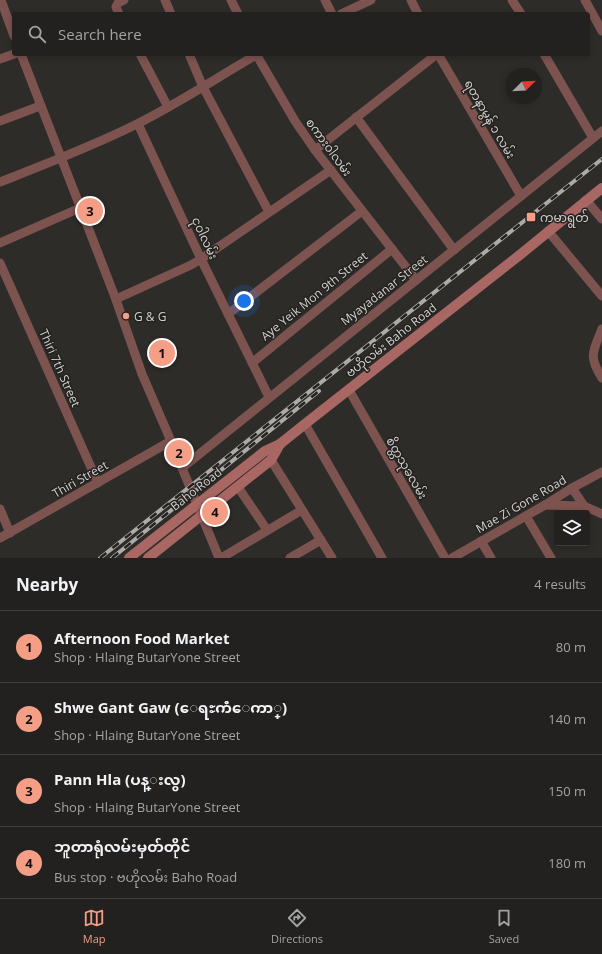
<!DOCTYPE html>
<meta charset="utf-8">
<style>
body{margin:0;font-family:"Open Sans","Noto Sans Myanmar",sans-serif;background:#2e2e2c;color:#f1f3f6}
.controls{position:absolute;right:12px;bottom:12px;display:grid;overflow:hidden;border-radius:4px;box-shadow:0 2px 6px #0003}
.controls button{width:36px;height:36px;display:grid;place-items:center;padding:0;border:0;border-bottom:1px solid #3f3e3d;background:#22211f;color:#f1f3f6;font:20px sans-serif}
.compass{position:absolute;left:506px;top:68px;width:36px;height:36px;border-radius:50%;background:#22211f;box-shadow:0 2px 6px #0003;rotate:66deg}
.you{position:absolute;left:244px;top:301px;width:14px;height:14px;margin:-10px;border:3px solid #fff;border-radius:50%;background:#1a73e8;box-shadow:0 0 0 6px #1a73e833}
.badge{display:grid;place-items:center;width:26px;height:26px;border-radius:50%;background:#f49e86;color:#111;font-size:13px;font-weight:700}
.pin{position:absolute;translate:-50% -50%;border:2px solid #fff;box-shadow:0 1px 4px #0006}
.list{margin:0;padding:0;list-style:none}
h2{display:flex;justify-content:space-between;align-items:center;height:52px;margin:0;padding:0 16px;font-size:17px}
h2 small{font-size:13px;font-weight:400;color:#a2a3a4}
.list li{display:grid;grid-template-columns:26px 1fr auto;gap:12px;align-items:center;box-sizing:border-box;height:72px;padding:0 16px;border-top:1px solid #3f3e3d}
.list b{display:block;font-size:15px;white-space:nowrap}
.list p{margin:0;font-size:13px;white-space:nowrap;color:#a2a3a4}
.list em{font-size:13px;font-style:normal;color:#a2a3a4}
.icon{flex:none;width:22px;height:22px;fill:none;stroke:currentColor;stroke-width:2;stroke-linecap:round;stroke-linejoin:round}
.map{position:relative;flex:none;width:602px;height:558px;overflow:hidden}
.search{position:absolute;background:#22211f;box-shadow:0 2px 6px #0003;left:12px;right:12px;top:12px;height:44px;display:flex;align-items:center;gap:10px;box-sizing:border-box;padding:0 14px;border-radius:4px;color:#a2a3a4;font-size:15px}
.sheet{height:340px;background:#22211f}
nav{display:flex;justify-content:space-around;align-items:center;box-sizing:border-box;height:56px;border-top:1px solid #3f3e3d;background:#22211f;font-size:11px;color:#a2a3a4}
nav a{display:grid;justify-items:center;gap:2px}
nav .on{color:#f49e86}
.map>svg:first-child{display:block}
</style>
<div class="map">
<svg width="602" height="558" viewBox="0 0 602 558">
<rect width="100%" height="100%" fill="#2e2c29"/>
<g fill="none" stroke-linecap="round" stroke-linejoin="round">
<g stroke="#7d5350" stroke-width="9">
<path d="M1,0L14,36"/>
<path d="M165,0L171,14"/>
<path d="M231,0L238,14"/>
<path d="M325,0L332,14"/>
<path d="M411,0L418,14"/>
<path d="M512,0L521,14"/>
<path d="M585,0L602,31"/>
<path d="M119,14L116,7L118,3L124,0"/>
<path d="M341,14L371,0"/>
<path d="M21,54L115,297L142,374L171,441L219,558"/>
<path d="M140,54L168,107"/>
<path d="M189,54L203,87L269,212"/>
<path d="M256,54L295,121L315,150L416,280"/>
<path d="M438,54L521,196"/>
<path d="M544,54L593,138"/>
<path d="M0,59L14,54"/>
<path d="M356,117L454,250"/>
<path d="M0,121L40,106"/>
<path d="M138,124L201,259L269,397"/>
<path d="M315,150L437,54"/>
<path d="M0,182C46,164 93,146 137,124C179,103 218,77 258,54"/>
<path d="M586,200L602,219"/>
<path d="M548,231L602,296"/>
<path d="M0,243L80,208"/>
<path d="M0,263L98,483"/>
<path d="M116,299L191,265L201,259L331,170"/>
<path d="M228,314L362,211"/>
<path d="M602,329C593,351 588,356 602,378"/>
<path d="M252,363L392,249"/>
<path d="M349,390L445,558"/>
<path d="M305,424L382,558"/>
<path d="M271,460L332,558"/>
<path d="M182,468L602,131"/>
<path d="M238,487L267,530"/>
<path d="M572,488L584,506"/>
<path d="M545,505L584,506L602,514"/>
<path d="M0,509L10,533"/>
<path d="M526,516L551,558"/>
<path d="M0,538L171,441"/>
<path d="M481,541L491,558"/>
<path d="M221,558L302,510"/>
<path d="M290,558L321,540"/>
<path d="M452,558L545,505L572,488L602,472"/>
</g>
<g stroke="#a96763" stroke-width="10">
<path d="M129,558L265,451L280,444"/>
<path d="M148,558L271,460L280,444L305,424L521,254L602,188"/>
</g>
<defs>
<g id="rail">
<path d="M100,558L602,159"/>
<path d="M112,558L319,391"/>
</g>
</defs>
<use href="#rail" stroke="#adaba9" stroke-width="4"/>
<use href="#rail" stroke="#24221f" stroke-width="2.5" stroke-dasharray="8" stroke-linecap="butt"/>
</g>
<g fill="#f49e86" stroke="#24221f" stroke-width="1.5">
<rect x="526" y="212" width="10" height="10" rx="2"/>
<circle cx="126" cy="316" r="4"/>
</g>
<g text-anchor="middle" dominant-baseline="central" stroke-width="3" stroke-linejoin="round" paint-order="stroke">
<g font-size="12" fill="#d3d2d0" stroke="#24221f">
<text transform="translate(490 119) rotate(60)">ရတနာမွန် ၁ လမ်း</text>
<text transform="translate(329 147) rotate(54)">စကား၀ါလမ်း</text>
<text transform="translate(205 238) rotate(65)">ငုဝါလမ်း</text>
<text transform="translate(384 290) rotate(-38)">Myayadanar Street</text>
<text transform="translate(314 296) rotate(-39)">Aye Yeik Mon 9th Street</text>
<text transform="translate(391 340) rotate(-38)">ဗဟိုလမ်း Baho Road</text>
<text transform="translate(60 368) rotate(66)">Thiri 7th Street</text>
<text transform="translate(407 468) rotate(60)">စိတ္တသုခလမ်း</text>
<text transform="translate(80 479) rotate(-30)">Thiri Street</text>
<text transform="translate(196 489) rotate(-38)">Baho Road</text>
<text transform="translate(521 504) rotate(-30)">Mae Zi Gone Road</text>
</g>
<g font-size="12" fill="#d3d2d0" stroke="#24221f" text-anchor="start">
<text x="540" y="217">ကမာရွတ်</text>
<text x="134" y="316">G &amp; G</text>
</g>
</g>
</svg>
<div class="controls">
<button><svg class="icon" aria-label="layers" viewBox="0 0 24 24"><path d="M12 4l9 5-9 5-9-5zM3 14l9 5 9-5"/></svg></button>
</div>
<svg class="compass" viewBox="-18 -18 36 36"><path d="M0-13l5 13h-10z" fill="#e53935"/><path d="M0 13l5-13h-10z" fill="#a2a3a4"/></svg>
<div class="you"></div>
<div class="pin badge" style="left:162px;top:353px">1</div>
<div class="pin badge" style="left:179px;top:453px">2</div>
<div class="pin badge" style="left:90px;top:211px">3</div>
<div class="pin badge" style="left:215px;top:512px">4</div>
<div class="search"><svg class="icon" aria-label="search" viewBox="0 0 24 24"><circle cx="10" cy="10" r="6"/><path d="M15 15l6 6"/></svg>Search here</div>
</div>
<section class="sheet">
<h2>Nearby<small>4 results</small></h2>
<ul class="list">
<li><span class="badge">1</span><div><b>Afternoon Food Market</b><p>Shop · Hlaing ButarYone Street</p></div><em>80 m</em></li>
<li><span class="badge">2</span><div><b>Shwe Gant Gaw (ေရႊကံံေကာ္)</b><p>Shop · Hlaing ButarYone Street</p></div><em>140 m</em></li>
<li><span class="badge">3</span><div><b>Pann Hla (ပန္းလွ)</b><p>Shop · Hlaing ButarYone Street</p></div><em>150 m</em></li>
<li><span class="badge">4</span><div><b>ဘူတာရုံလမ်းမှတ်တိုင်</b><p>Bus stop · ဗဟိုလမ်း Baho Road</p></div><em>180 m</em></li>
</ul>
</section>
<nav>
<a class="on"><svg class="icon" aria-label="map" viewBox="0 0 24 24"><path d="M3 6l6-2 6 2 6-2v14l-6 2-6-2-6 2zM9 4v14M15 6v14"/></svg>Map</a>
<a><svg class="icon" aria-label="directions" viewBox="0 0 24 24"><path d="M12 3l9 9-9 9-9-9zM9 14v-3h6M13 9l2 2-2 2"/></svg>Directions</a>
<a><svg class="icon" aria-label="saved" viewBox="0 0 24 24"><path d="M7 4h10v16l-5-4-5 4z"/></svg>Saved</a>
</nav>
